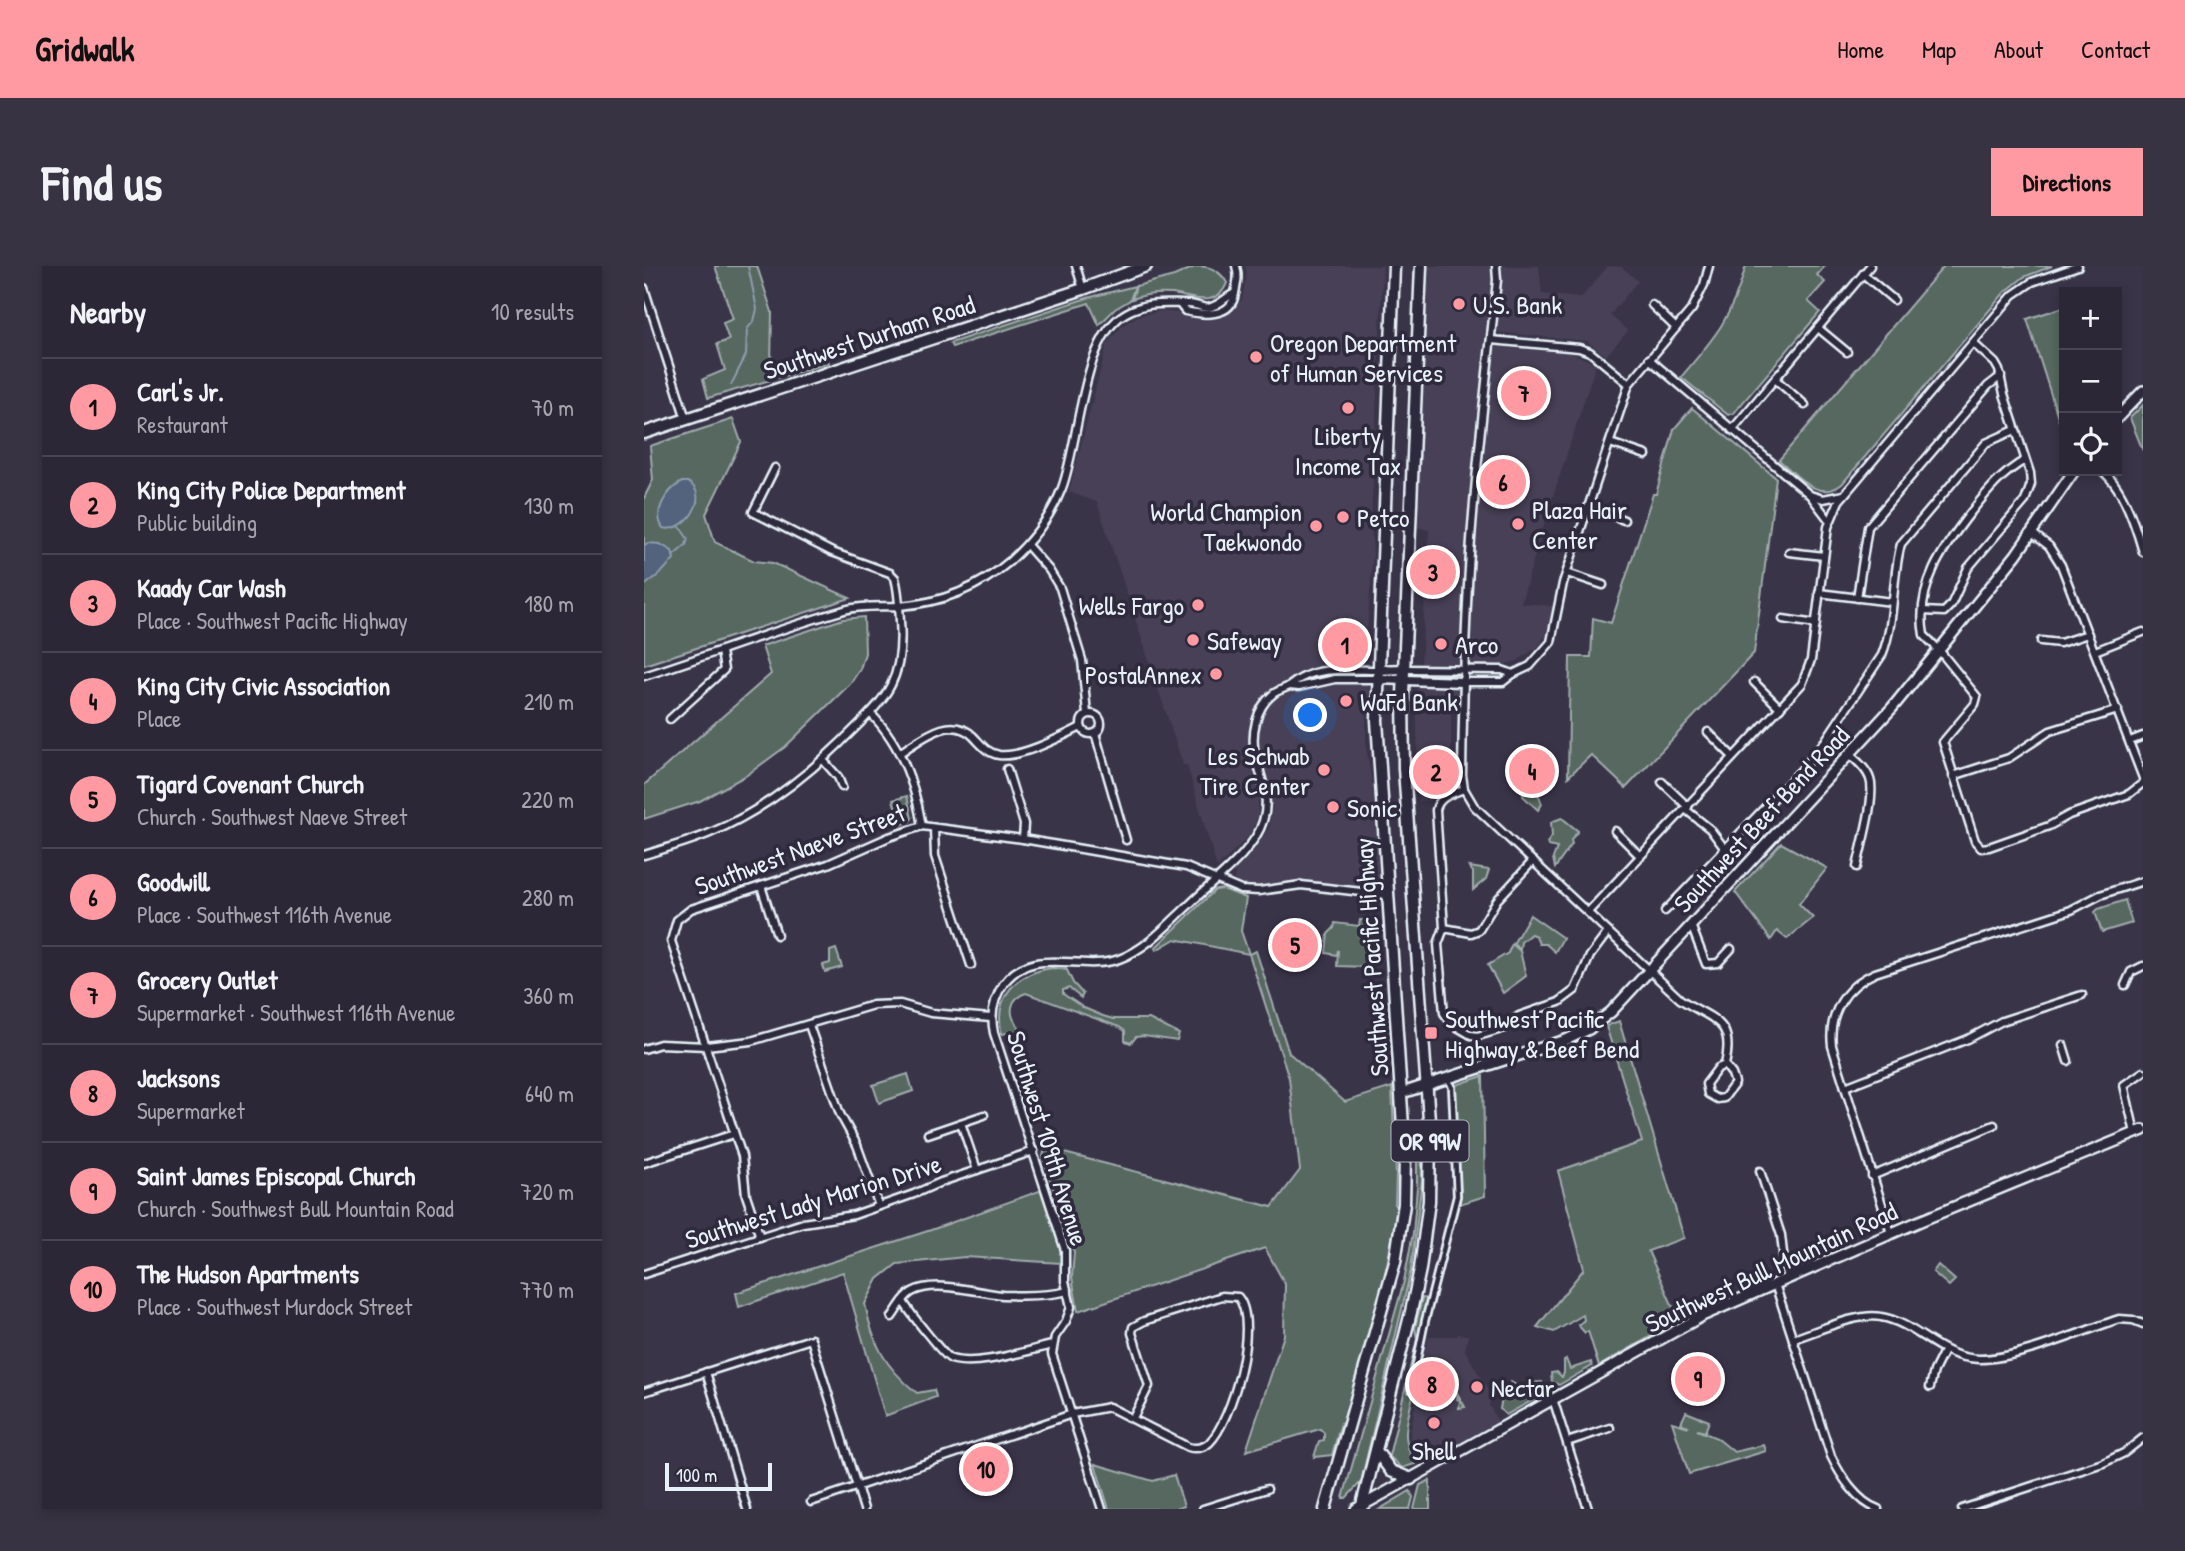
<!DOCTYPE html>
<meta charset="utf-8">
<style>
body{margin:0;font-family:"Patrick Hand",sans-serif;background:#383342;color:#f1f3f6}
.controls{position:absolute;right:21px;top:21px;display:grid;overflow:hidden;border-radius:0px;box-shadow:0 4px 10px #0003}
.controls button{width:63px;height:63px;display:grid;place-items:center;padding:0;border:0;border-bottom:2px solid #484452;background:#2c2737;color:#f1f3f6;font:35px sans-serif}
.scale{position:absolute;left:21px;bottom:18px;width:107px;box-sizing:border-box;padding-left:7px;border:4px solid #e8f1f8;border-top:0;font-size:19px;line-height:24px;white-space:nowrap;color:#e8f1f8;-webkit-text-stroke:5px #2f2a3d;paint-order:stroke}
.you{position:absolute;left:667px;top:450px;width:24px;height:24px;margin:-18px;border:5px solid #fff;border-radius:50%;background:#1a73e8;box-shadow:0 0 0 10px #1a73e833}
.badge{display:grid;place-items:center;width:46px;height:46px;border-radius:50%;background:#ff9aa2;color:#111;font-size:23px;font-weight:700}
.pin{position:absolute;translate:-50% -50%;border:4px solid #fff;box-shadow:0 2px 7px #0006}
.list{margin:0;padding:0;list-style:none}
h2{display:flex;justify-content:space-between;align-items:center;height:91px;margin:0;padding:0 28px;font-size:30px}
h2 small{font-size:23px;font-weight:400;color:#a6a5ad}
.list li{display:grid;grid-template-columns:46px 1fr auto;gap:21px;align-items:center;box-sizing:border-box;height:98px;padding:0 28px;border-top:2px solid #484452}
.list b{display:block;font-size:26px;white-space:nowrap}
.list p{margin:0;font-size:23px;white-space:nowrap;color:#a6a5ad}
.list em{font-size:23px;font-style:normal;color:#a6a5ad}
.icon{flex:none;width:38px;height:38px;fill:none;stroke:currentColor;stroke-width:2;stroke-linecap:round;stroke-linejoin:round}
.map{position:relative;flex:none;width:1499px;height:1243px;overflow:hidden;border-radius:0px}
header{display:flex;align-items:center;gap:42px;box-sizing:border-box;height:98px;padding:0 35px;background:#ff9aa2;color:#111}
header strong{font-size:33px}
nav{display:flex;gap:38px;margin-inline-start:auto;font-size:24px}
.intro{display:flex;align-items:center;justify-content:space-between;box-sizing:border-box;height:168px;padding:0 42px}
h1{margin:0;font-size:49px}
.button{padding:18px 32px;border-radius:0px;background:#ff9aa2;color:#111;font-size:24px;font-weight:700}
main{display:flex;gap:42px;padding:0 42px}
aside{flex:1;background:#2c2737;border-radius:0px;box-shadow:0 4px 10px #0003}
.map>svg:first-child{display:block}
</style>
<header>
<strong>Gridwalk</strong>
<nav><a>Home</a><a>Map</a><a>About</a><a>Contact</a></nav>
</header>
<div class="intro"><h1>Find us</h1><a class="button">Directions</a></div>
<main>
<aside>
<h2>Nearby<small>10 results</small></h2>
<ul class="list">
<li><span class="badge">1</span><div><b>Carl's Jr.</b><p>Restaurant</p></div><em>70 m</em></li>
<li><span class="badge">2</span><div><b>King City Police Department</b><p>Public building</p></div><em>130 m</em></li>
<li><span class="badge">3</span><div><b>Kaady Car Wash</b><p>Place · Southwest Pacific Highway</p></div><em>180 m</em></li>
<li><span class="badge">4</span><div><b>King City Civic Association</b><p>Place</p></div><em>210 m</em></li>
<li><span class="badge">5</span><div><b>Tigard Covenant Church</b><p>Church · Southwest Naeve Street</p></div><em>220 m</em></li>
<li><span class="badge">6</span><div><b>Goodwill</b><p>Place · Southwest 116th Avenue</p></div><em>280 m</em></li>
<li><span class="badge">7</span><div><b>Grocery Outlet</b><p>Supermarket · Southwest 116th Avenue</p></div><em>360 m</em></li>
<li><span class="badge">8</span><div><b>Jacksons</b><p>Supermarket</p></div><em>640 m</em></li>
<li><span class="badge">9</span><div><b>Saint James Episcopal Church</b><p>Church · Southwest Bull Mountain Road</p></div><em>720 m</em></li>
<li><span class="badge">10</span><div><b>The Hudson Apartments</b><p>Place · Southwest Murdock Street</p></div><em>770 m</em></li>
</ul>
</aside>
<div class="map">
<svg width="1499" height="1243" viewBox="0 0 1499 1243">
<rect width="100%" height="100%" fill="#3a3449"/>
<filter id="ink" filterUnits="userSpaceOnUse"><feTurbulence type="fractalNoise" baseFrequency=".0143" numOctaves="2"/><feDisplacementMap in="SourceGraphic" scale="14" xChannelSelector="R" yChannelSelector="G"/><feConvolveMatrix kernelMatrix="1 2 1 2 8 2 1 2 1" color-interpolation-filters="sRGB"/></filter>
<g filter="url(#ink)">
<g fill="#474057">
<path d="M601,0H739L727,257L729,289L721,391L725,424L722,450V481L729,521L735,612L734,620L729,623L662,614L613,620L594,617L590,613L592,602L614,578L625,562L628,545L627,525L614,478L603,479L614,523V551L605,570L573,602L543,499H539L453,236L425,226L463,78L478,60L493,50L516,45L534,47L544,52L558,54L574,53L582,49L598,34L603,7Z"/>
<path d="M784,0H895L898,28L937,32L964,0L978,1L994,15L966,49L984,65L962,90L943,75L841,65L840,80L928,87L952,98L896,271L877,337L910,340L904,366L895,380L873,395L858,399L777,398L785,264L772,261Z"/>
<path d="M779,418L807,419L812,420L814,425V433H807V511L813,510L814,518L809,522L804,517L789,524L793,529L787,535H775L772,423Z"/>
<path d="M814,1068L824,1069L821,1084L848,1131L845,1139L854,1156L778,1197L768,1180L766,1169L772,1135L768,1133L785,1070H813Z"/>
</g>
<g fill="#576860" stroke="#a0acac" stroke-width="2">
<path d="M71,0H113L128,46L127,99L164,96L182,90L185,97L64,132L59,113L81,104L73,78L85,74L79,57L89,53Z"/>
<path d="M553,0C565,0 577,5 583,17C573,43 549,31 528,28C514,27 501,28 488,33L492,20L530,10Z"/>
<path d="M1102,0H1181L1173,9L1181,16L1164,35L1176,46L1090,147L1084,149L1037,111C1072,70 1087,53 1102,0Z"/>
<path d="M1300,0H1408L1380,11L1360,27L1198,218C1174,237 1153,209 1135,194Z"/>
<path d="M491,20L486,34L471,43L455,59L445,37L308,81L306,77L443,32Z"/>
<path d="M1420,41V170L1383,53Z"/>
<path d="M1499,139V185L1486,152Z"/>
<path d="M1048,142L1132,212L1110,387L982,522L947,489L924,511L926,391H947L949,352L967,357L1009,228H1012L1030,163Z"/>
<path d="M89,153L97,176L62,248L71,276L110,295L129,297L206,332L0,399V232L9,214L6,180Z"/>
<path d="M220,351L221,387L216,403L206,418L141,481L103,509L56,535L0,553V519L127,408L118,380L199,353Z"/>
<path d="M885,518L894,527L898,538L894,544L879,530V520Z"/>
<path d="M263,530L268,552L265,556L257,559L249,534Z"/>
<path d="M918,552L934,565L927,574L928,578L911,602L909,592L913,582L904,580L903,577L908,570L907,556Z"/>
<path d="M1137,577L1183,602L1155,638L1169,652L1143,673L1133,665L1127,674L1091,626Z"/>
<path d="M825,601L845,604L842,613L829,624V606Z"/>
<path d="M579,623L602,632L597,665L605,688L612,685L645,787L701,836L748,821L752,909L751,939L753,940C744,1014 720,1086 700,1157H697L688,1189L670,1191L675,1175L680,1174V1167L676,1163L602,1185L640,1069L641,1018L621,982L434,1045L428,1011L430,986L399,891L401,882L628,941L656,904L645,812L605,688L531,673L512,684L511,682L571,624Z"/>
<path d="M1481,634L1488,657L1458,666L1451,646L1454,643Z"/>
<path d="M886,649L919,672L911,686L902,678H895L892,670L887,668L877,676L876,683L869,678Z"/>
<path d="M716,654H720L724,701L693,700L694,684L693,689L682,687L684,668L690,662L691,657L715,660Z"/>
<path d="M868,678L876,685L882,710L859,727L844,699L864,687Z"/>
<path d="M192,683L198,701L181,706L179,699L186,697V685Z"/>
<path d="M408,702L423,704L429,717L439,728L437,732L425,722L419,724V728L440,742L459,750L469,753H505L535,768L533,775L500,770L492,771L487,777L481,775V765L475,761L382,727C366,732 363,748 375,761L374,765L358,768C349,731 372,707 408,702Z"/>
<path d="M975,755L1040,972L1004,985L1035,1054L955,1100L944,1065L941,1067L934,1059L940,1054L939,1049L910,1066L893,1061L940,1003L914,905L998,876L962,760Z"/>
<path d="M264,808L269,825L235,837L229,819Z"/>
<path d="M839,810L841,930L816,938L809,820Z"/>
<path d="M777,856L778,914L767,1004L717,1216L702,1232H699L760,1015L769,967L773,921V857Z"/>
<path d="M398,924L418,988L417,997L321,991L253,998L234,1013L221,1038C229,1079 241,1101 273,1127L290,1124L292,1131L241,1150L199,1006L95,1041L92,1027L287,964Z"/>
<path d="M1294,999L1311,1014L1305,1020L1289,1006Z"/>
<path d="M778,1032L786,1033L762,1121L766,1122L765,1127L769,1128C764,1158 755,1168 771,1198L758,1202L745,1190L773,1073L771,1062Z"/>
<path d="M922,1093L926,1103L947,1096L948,1100L915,1119L908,1116L907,1107L913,1106L918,1111L920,1107V1094Z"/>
<path d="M778,1094L797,1098L821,1141L815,1142L816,1134L813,1133L814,1130L806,1128L807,1123L802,1122L804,1111L775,1105Z"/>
<path d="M867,1116L879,1123L883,1117L898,1116L900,1124L898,1129L862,1149L856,1143L859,1126Z"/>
<path d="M1042,1146L1065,1155L1061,1166L1053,1164L1073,1172L1090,1186L1120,1179L1122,1185L1045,1208L1028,1156L1045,1161L1037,1157Z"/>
<path d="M451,1198L509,1215L530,1209L540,1240L531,1243H465Z"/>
<path d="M786,1214V1243H770L776,1219Z"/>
<path d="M766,1225L769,1231L766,1243H736Z"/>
</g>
<g fill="#52637d" stroke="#8e9cae" stroke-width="2">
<path d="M38,216H44C68,230 41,268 19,262C8,246 23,224 38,216Z"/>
<path d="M4,277L16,278L28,285L30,293L17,307L0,320V279Z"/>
</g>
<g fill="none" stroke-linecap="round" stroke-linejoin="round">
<g stroke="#8e9cae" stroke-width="2">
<path d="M87,119L102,89L103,63L110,55L113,43L104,0"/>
<path d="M29,290L42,279L44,273L36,261"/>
</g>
<defs>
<path id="pedestrian" d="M767,1123L781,1055L813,930L809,841L808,821L804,812"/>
<g id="minor">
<path d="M432,0L439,23"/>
<path d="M852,0L853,14C844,101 833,188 827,274C821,352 819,431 818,509L820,523L830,540L1036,733C1067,754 1092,753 1081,799L1074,802L1062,818L1064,828L1073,833L1080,832L1091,817L1088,808L1081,799"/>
<path d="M1219,8L1250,34"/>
<path d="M0,22L42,153"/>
<path d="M1008,39L1032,62"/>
<path d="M537,40L541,45C559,49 588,52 591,27C593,17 595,10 592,0"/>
<path d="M1174,62L1203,86"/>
<path d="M847,74L935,82L946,86L985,118"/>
<path d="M1005,93L1166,229L1185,254"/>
<path d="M1131,113L1161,139"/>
<path d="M1088,164L1226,0"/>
<path d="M966,177L1002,189"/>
<path d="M1381,194C1358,207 1343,226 1327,246C1299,282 1271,321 1280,369L1295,384L1333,431L1331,438L1299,476L1331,575L1337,582L1345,581L1405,560L1425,549L1485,528L1499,517"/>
<path d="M1458,205C1479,220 1492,261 1499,286"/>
<path d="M1166,229L1179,233L1200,229"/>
<path d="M945,241L980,254"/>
<path d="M1388,267L1405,280L1417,299L1499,512"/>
<path d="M383,279L405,304L416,322L438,394L443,448"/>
<path d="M1145,286L1180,290"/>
<path d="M923,307L959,319"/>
<path d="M1175,327L1248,336"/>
<path d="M1213,332L1224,261L1344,120L1357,110"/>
<path d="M1279,345L1300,346L1307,339L1324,302L1381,235L1387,218L1386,207L1360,128L1355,104L1351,97L1329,77"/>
<path d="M1139,353L1172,358"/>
<path d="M1397,375L1416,377L1444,368"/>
<path d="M1451,385L1499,366"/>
<path d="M760,403L858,404L869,408"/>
<path d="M0,410C66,389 131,364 197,345C215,339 236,341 255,340C296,337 335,322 366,295C389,274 407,251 418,222C436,174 437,72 482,47C503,35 522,38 543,38C550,37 557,42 564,42C576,40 581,31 591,27"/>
<path d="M819,416H859L869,408L886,400L907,376L919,317L985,118L1048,43L1060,19L1065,0"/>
<path d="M1110,416L1136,442"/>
<path d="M645,420L655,421L691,413H733"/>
<path d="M226,447C257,477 271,518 278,560"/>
<circle cx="447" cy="458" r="10"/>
<path d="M26,453L80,404L77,385"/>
<path d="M1064,466L1089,491"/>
<path d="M451,467L482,574"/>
<path d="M1486,475L1499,470"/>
<path d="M257,486C278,473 306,448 329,470C338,479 343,487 355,489C377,492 417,471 437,461"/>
<path d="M1205,488C1213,495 1223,503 1226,513C1232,530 1217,581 1213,601"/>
<path d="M179,494L194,511L198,521"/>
<path d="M363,503L380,558L379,573"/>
<path d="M1309,510L1365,492L1406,465L1474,444"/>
<path d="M1018,516L1044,541"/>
<path d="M820,523C808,528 795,530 792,544L800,662L794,678L800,747L808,758L827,769L834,770L861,762L875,750L915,736L931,724L946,690L964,666"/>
<path d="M1041,543L1066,563L1081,583"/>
<path d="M290,562L291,590L327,699"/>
<path d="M971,565L996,590"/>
<path d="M0,589C22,582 45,576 66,567C116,546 157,515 196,477C239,434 261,420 256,355C255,341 255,326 251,312L246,307L188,286L109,246L131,202"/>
<path d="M117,620L133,669"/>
<path d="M1021,645L1162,499L1181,475L1238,389C1252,354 1247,314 1257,278L1342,177L1371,164"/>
<path d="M944,646L1158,418L1167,394L1184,261L1195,235L1369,29L1388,16L1434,0"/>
<path d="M1047,659L1062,698L1074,697L1087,683"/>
<path d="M800,662L827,667L835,664L853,634L889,595"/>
<path d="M1481,719L1487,706L1499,700"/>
<path d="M165,759L196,848L213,879L235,940"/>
<path d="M1419,779L1424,795"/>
<path d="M0,783L16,778L62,780L107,775L229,739L256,738L287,747L347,752"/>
<path d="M1201,821L1324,773L1358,755L1438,729"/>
<path d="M317,857L333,904"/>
<path d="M1491,867L1480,819L1499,806"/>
<path d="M284,868L340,849"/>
<path d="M0,897L90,868"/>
<path d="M1116,905L1137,969L1140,996L1144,1012"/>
<path d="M1228,910L1350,859"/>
<path d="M1247,967L1188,780C1184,748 1201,720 1231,707L1427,644L1456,629L1499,615"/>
<path d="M116,971L102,929L98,890L27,675L33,654L47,643L184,598L245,571L278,560L379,573L542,601L597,624L615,625L657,619L743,629"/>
<path d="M0,1008L159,957L210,949L270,928L297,916L390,885"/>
<path d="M1131,1018L1187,1190C1196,1209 1213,1236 1234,1243"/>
<path d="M259,1035C263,1043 301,1092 307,1093C334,1101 380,1085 409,1079"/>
<path d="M248,1051C254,1043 259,1031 268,1026C291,1013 335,1027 359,1029C380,1030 404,1030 424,1025"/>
<path d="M1149,1073C1172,1066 1214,1046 1237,1051C1273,1057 1294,1092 1335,1093C1374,1093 1436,1066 1475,1053L1489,1054L1499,1058"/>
<path d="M62,1106L103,1243"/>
<path d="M1286,1121L1290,1105L1300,1085"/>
<path d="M0,1126L167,1073L220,1243"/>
<path d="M909,1133L944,1243"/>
<path d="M923,1176L966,1162"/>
<path d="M167,1236L428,1148L465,1141L544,1181C551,1183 559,1182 565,1177C588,1155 616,1057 594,1031L578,1030L500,1055L489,1061L488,1067L505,1120L489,1152"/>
<path d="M458,1243L408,1088L411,1071L422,1055L427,1041L421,1015V984L350,767C346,749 349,733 360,717C390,678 436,707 475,693C504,682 524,658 546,638C569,615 610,586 619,555C627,531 616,510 611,487C607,468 612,442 628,429C633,424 641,423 647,419C654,413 660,410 670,407C691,402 712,404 733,404"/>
<path d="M559,1243L623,1223"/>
<path d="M1318,1243L1459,1197L1480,1187L1499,1172"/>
</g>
<g id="tertiary">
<path d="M733,404L760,403"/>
<path d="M733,413L819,416"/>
</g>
<g id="secondary">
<path d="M1473,152L1499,125"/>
<path d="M758,827L922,774L945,763L967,746L1248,442L1372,289L1430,205"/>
<path d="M712,1243L1060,1049L1276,955L1499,864"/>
</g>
<path id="primary" d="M0,167L439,23L502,0"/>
<g id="trunk">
<path d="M733,1186L747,1205L767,1213"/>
<path d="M681,1243L751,996L760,938L761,892L733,454L750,0"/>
<path d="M717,1243L767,1046L776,1003L785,935L786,868L760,503L759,429L777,0"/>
</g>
</defs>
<use href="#pedestrian" stroke="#e8f1f8" stroke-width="10"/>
<use href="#minor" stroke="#e8f1f8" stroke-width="11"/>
<use href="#tertiary" stroke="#e8f1f8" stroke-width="13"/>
<use href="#secondary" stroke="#e8f1f8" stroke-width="14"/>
<use href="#primary" stroke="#e8f1f8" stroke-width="15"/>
<use href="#trunk" stroke="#e8f1f8" stroke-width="15"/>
<use href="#pedestrian" stroke="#2f2a3d" stroke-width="4.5"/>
<use href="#minor" stroke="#2f2a3d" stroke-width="6"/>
<use href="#tertiary" stroke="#2f2a3d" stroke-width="8"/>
<use href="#secondary" stroke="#2f2a3d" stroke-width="9"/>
<use href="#primary" stroke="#2f2a3d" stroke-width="10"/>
<use href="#trunk" stroke="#2f2a3d" stroke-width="10"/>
</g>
</g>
<g fill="#ff9aa2" stroke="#2f2a3d" stroke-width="2.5">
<circle cx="815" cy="38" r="7"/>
<circle cx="612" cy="91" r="7"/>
<circle cx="704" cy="142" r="7"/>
<circle cx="699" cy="251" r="7"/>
<circle cx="874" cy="258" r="7"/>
<circle cx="672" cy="260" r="7"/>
<circle cx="554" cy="339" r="7"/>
<circle cx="549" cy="374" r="7"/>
<circle cx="797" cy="378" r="7"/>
<circle cx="572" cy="408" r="7"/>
<circle cx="702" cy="435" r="7"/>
<circle cx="680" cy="504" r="7"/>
<circle cx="689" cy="541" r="7"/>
<rect x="780" y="760" width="14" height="14" rx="3.5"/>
<circle cx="833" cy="1121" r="7"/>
<circle cx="790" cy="1157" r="7"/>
</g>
<g text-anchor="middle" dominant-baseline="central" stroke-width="7" stroke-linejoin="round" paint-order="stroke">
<rect fill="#2f2a3d" stroke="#b0b5c0" stroke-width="2" x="747.5" y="854.5" width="77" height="41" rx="5"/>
<g font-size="24" font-weight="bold" fill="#e8f1f8">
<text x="786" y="875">OR 99W</text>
</g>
<g font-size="26" fill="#e8f1f8" stroke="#2f2a3d" text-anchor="start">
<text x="829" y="38">U.S. Bank</text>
<text x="626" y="76">Oregon Department<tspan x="626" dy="30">of Human Services</tspan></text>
<text x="704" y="169" text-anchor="middle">Liberty<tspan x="704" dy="30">Income Tax</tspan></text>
<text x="888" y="243">Plaza Hair<tspan x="888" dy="30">Center</tspan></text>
<text x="658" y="245" text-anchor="end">World Champion<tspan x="658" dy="30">Taekwondo</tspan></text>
<text x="713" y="251">Petco</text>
<text x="540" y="339" text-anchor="end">Wells Fargo</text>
<text x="563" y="374">Safeway</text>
<text x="811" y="378">Arco</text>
<text x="558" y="408" text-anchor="end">PostalAnnex</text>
<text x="716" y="435">WaFd Bank</text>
<text x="666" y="489" text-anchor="end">Les Schwab<tspan x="666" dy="30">Tire Center</tspan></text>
<text x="703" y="541">Sonic</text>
<text x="801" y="752">Southwest Pacific<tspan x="801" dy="30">Highway &amp; Beef Bend</tspan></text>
<text x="847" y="1121">Nectar</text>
<text x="790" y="1184" text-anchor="middle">Shell</text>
</g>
<g font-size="26" fill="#e8f1f8" stroke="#2f2a3d">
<text transform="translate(225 71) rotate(-18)">Southwest Durham Road</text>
<text transform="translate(1117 553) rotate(-47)">Southwest Beef Bend Road</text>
<text transform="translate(156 583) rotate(-20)">Southwest Naeve Street</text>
<text transform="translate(727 691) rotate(-94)">Southwest Pacific Highway</text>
<text transform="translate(404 872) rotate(73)">Southwest 109th Avenue</text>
<text transform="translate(169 935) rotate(-17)">Southwest Lady Marion Drive</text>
<text transform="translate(1127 1001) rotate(-25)">Southwest Bull Mountain Road</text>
</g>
</g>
</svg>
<div class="controls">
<button>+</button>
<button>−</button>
<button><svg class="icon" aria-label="locate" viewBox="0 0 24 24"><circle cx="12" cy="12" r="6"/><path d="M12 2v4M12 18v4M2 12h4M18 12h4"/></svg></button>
</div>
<div class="scale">100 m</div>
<div class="you"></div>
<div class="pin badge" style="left:701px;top:379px">1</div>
<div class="pin badge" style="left:792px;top:506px">2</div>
<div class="pin badge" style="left:789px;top:306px">3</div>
<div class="pin badge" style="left:888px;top:505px">4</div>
<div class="pin badge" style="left:651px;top:679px">5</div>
<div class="pin badge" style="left:859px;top:216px">6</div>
<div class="pin badge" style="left:880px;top:127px">7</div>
<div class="pin badge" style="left:788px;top:1118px">8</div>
<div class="pin badge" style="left:1054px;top:1113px">9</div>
<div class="pin badge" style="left:342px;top:1203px">10</div>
</div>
</main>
